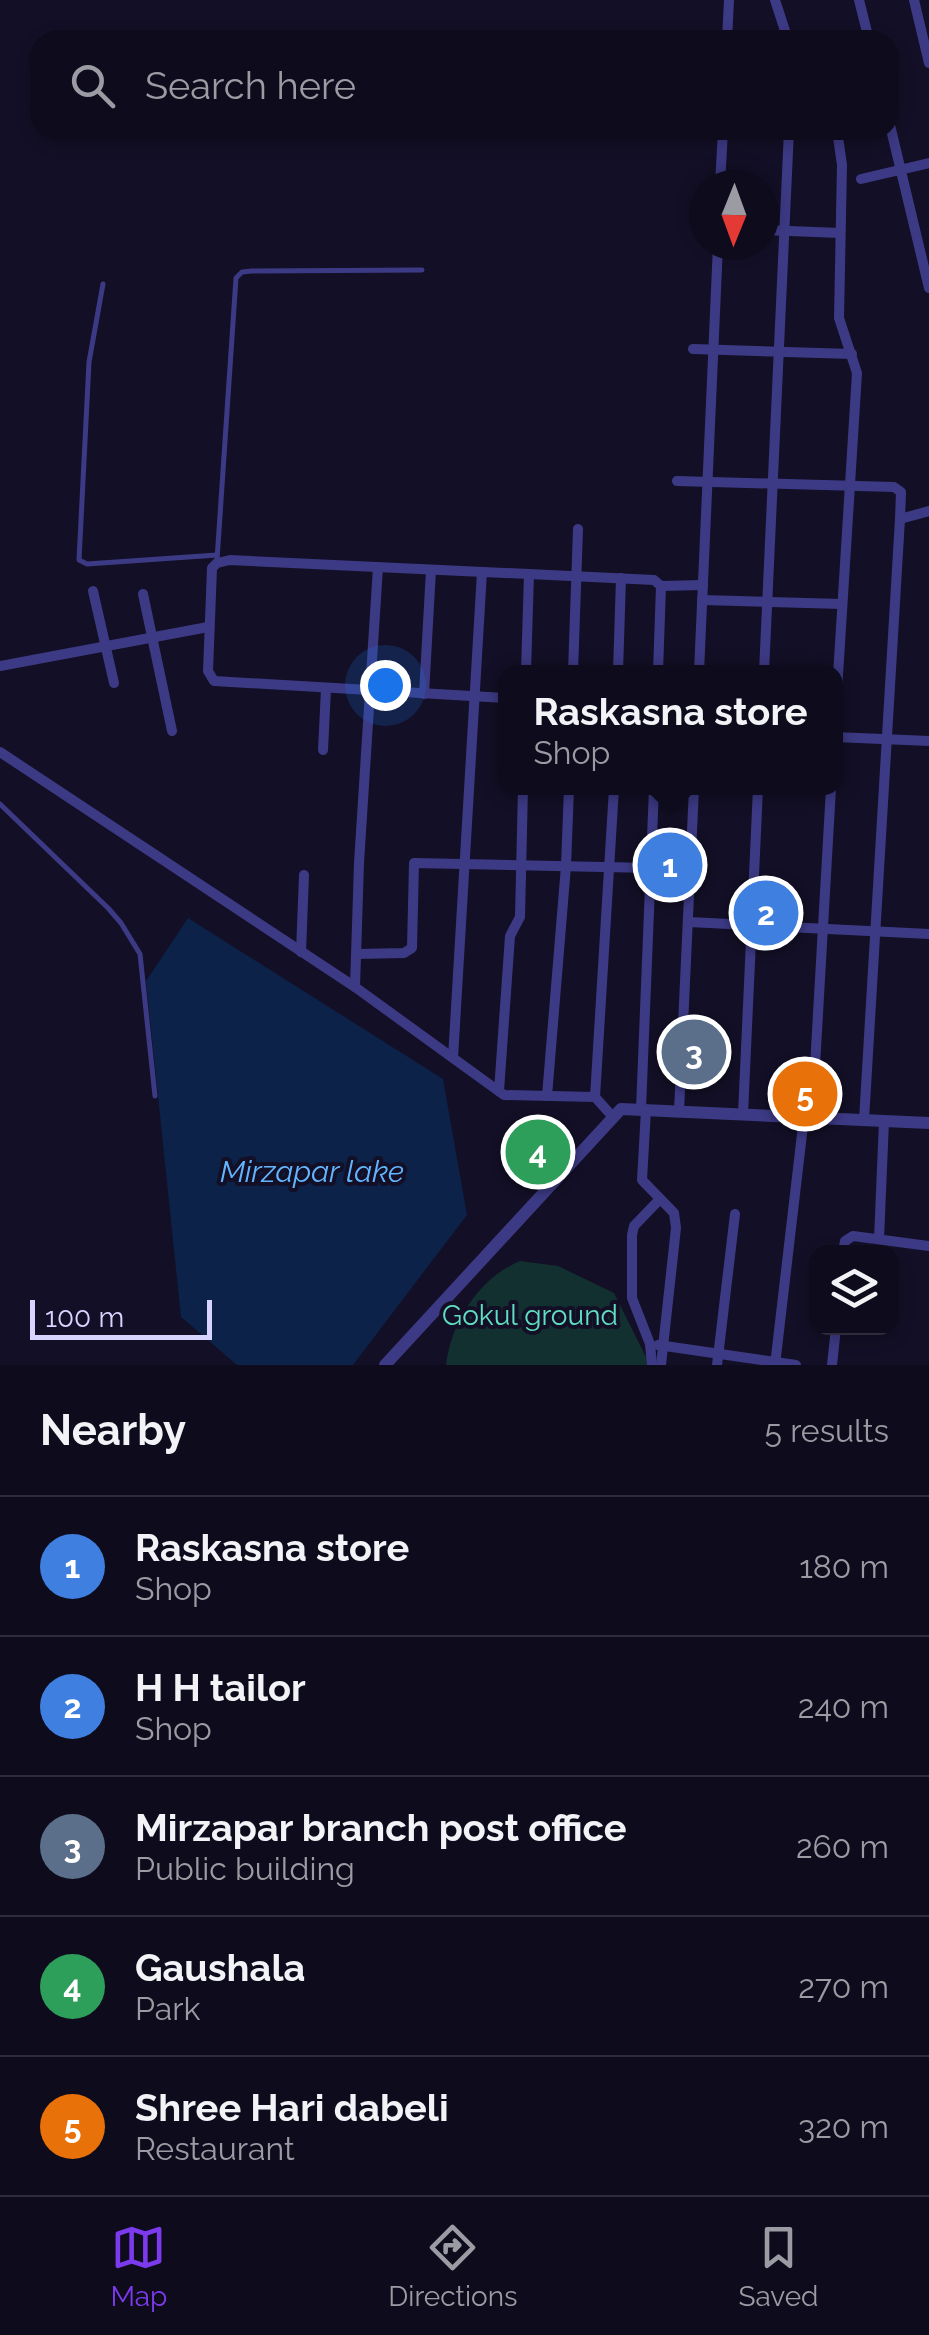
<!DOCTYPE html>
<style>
body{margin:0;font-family:Raleway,sans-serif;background:#1c1929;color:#f1f3f6}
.controls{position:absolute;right:30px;bottom:30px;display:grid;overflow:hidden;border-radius:20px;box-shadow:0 5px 15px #0003}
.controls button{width:90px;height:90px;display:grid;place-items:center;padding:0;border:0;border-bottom:2px solid #2e2b3b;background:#0e0b1c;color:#f1f3f6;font:50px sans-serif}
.compass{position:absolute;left:689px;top:170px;width:90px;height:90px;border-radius:50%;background:#0e0b1c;box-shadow:0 5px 15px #0003;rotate:181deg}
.scale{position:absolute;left:30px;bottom:25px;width:182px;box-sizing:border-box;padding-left:10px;border:5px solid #d9d4ff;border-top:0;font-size:28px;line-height:35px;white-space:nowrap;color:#d9d4ff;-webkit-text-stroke:8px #130f26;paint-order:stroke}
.you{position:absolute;left:385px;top:685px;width:35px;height:35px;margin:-25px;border:8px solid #fff;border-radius:50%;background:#1a73e8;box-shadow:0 0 0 15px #1a73e833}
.badge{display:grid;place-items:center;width:65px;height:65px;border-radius:50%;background:#7c3aed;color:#fff;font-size:32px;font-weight:700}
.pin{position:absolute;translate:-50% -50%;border:5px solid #fff;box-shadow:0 2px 10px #0006}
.popup{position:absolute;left:498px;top:665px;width:345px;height:130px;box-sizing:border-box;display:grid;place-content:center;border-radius:20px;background:#0e0b1c;filter:drop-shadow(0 2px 8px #0005);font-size:32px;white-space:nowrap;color:#9b9ba3}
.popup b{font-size:38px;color:#f1f3f6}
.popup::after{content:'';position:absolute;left:50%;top:100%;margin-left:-20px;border:20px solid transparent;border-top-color:#0e0b1c}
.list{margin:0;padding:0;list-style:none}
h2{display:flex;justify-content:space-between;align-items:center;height:130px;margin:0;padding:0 40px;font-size:42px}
h2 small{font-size:32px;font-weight:400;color:#9b9ba3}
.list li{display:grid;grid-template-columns:65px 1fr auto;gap:30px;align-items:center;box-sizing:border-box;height:140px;padding:0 40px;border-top:2px solid #2e2b3b}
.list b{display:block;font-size:38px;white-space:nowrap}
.list p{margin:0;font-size:32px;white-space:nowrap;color:#9b9ba3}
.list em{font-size:32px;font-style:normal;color:#9b9ba3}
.icon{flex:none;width:55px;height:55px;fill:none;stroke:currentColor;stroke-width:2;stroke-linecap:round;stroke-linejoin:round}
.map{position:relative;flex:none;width:929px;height:1365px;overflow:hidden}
.search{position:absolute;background:#0e0b1c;box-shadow:0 5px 15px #0003;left:30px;right:30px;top:30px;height:110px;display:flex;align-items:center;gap:25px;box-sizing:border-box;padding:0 35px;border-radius:30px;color:#9b9ba3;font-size:38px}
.sheet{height:830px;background:#0e0b1c}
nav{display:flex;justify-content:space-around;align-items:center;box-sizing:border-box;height:140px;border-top:2px solid #2e2b3b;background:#0e0b1c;font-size:28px;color:#9b9ba3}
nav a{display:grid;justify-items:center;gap:5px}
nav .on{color:#7c3aed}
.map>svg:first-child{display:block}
</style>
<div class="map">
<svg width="929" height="1365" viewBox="0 0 929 1365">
<rect width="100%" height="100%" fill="#130f26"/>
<path fill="#12302f" d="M520,1261L558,1266L614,1293L650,1365H446C451,1322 479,1278 520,1261Z"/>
<path fill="#0c2248" d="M188,918L443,1079L467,1215L353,1365H237L181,1317L146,981Z"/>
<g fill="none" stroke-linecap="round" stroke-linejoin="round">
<g stroke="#3d3a85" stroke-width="5">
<path d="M103,284L89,362L79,560L87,564L217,555"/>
<path d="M217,560L236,278L242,272L252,271L422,270"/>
<path d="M0,804L108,908L121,923L140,954L155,1096"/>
</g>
<g stroke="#3d3a85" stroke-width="10">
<path d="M775,0L788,40"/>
<path d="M859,0L869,40"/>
<path d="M914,0L929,63"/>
<path d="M727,40L729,0"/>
<path d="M889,121L929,288"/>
<path d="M861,179L929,163"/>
<path d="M720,185L723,130"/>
<path d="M698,228H704"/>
<path d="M764,230L840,233"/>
<path d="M693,349L852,354"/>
<path d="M677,481L894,487L901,492L900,519"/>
<path d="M661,586L703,585"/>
<path d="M93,591L114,683"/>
<path d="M143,594L172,731"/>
<path d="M702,600L842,604"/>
<path d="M0,666L208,627"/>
<path d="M526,672L529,574"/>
<path d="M573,672L578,529"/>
<path d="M618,672L621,578"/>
<path d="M699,672L718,245"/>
<path d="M764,672L789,130"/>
<path d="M424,694L431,570"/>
<path d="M505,698L214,681L208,671L212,568L217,563L230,560L654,580L661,586L658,672"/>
<path d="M835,723L857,373L839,318L842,165L837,130"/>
<path d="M835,737L929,741"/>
<path d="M323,750L326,689"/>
<path d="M0,752L355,987L504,1095L595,1097L612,1116"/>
<path d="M689,922L929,934"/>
<path d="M301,952L304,875"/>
<path d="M357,954L404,953L412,948L414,863L651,868"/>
<path d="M355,987L359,863L378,567"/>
<path d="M453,1058L482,572"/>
<path d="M499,1091L510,936L520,917L523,788"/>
<path d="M547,1096L566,866L569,788"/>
<path d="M595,1097L614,788"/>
<path d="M641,1109L654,788"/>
<path d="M646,1110L642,1180L674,1213L676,1228L661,1365"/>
<path d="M679,1111L694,788"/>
<path d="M743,1114L758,788"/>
<path d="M812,1118L831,788"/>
<path d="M864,1120L900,519L929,511"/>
<path d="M879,1239L884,1121"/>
<path d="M843,1252L845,1241L853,1236L929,1246"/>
<path d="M658,1345L796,1365"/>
<path d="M652,1365L650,1344L632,1298V1235L634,1226L660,1199"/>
<path d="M717,1365L735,1214"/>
<path d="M775,1365L804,1117"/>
<path d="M832,1365L836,1328"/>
</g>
<path stroke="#3d3a85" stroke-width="12" d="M385,1365L621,1109L929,1123"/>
</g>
<g text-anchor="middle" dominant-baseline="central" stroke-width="8" stroke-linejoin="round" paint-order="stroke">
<g font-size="28" fill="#5fe0c0" stroke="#130f26">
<text x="530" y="1315">Gokul ground</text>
</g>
<g font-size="30" font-style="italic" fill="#62b6ff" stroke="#130f26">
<text x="312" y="1171">Mirzapar lake</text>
</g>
</g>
</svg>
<div class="controls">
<button><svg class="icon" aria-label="layers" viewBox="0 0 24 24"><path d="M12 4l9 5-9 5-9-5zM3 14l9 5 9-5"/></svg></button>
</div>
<svg class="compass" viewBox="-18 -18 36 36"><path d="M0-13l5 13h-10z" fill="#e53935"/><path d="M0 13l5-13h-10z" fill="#9b9ba3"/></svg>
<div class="scale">100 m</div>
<div class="you"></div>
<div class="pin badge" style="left:670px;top:865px;background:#3f7fe0">1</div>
<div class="popup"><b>Raskasna store</b>Shop</div>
<div class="pin badge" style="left:766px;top:913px;background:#3f7fe0">2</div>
<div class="pin badge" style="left:694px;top:1052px;background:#5c6f8a">3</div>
<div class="pin badge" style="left:538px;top:1152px;background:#2e9e5b">4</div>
<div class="pin badge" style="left:805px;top:1094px;background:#e8710a">5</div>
<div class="search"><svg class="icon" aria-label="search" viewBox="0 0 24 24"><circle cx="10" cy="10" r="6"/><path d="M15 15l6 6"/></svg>Search here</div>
</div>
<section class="sheet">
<h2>Nearby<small>5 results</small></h2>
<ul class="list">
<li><span class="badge" style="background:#3f7fe0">1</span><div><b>Raskasna store</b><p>Shop</p></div><em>180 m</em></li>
<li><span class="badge" style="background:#3f7fe0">2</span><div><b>H H tailor</b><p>Shop</p></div><em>240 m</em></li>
<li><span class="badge" style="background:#5c6f8a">3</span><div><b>Mirzapar branch post office</b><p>Public building</p></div><em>260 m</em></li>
<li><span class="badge" style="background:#2e9e5b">4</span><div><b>Gaushala</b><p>Park</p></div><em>270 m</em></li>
<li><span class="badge" style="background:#e8710a">5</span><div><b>Shree Hari dabeli</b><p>Restaurant</p></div><em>320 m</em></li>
</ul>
</section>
<nav>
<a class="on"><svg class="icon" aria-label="map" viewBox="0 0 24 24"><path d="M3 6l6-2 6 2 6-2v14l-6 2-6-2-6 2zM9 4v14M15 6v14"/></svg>Map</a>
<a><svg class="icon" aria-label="directions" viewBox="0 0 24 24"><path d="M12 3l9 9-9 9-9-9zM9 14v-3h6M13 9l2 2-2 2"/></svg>Directions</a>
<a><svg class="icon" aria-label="saved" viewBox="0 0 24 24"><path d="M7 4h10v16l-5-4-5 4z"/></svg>Saved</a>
</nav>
